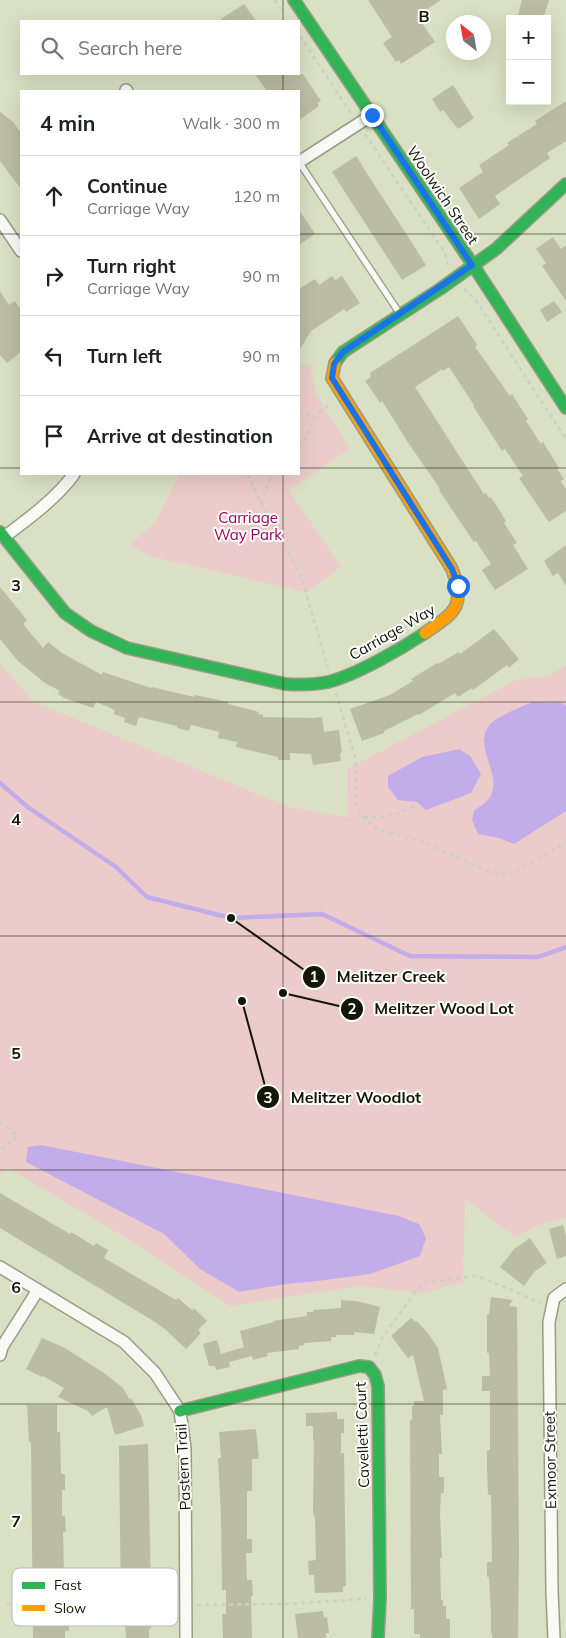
<!DOCTYPE html>
<meta charset="utf-8">
<style>
body{margin:0;font-family:Mulish,sans-serif;background:#f6f6f6;color:#202124}
.controls{position:absolute;right:15px;top:15px;display:grid;overflow:hidden;border-radius:0px;box-shadow:0 5px 20px #0002}
.controls button{width:45px;height:45px;display:grid;place-items:center;padding:0;border:0;border-bottom:1px solid #e0e0e0;background:#fff;color:#202124;font:25px sans-serif}
.compass{position:absolute;left:446px;top:15px;width:45px;height:45px;border-radius:50%;background:#fff;box-shadow:0 5px 20px #0002;rotate:329deg}
.stop{position:absolute;width:15px;height:15px;margin:-11px;border:4px solid #1a73e8;border-radius:50%;background:#fff}
.stop.end{background:#1a73e8;border-color:#fff;box-shadow:0 1px 5px #0008}
.list{margin:0;padding:0;list-style:none}
h2{display:flex;justify-content:space-between;align-items:center;height:65px;margin:0;padding:0 20px;font-size:21px}
h2 small{font-size:16px;font-weight:400;color:#757577}
.list li{display:grid;grid-template-columns:32px 1fr auto;gap:15px;align-items:center;box-sizing:border-box;height:80px;padding:0 20px;border-top:1px solid #e0e0e0}
.list b{display:block;font-size:19px;white-space:nowrap}
.list p{margin:0;font-size:16px;white-space:nowrap;color:#757577}
.list em{font-size:16px;font-style:normal;color:#757577}
.icon{flex:none;width:28px;height:28px;fill:none;stroke:currentColor;stroke-width:2;stroke-linecap:round;stroke-linejoin:round}
.map{position:relative;flex:none;width:566px;height:1638px;overflow:hidden}
.search{position:absolute;background:#fff;box-shadow:0 5px 20px #0002;left:20px;top:20px;width:280px;height:55px;display:flex;align-items:center;gap:12px;box-sizing:border-box;padding:0 18px;border-radius:0px;color:#757577;font-size:19px}
.panel{position:absolute;background:#fff;box-shadow:0 5px 20px #0002;left:20px;top:90px;width:280px;height:385px;border-radius:0px}
.map>svg:first-child{display:block}
</style>
<div class="map">
<svg width="566" height="1638" viewBox="0 0 566 1638">
<rect width="100%" height="100%" fill="#dae0c3"/>
<g fill="#ecccca">
<path d="M299,365H310L316,394L350,449L289,490L341,567L306,592L149,556L130,545L155,522L180,474H299Z"/>
<path d="M0,663L32,701L289,807L348,817L347,769L516,680L549,676L566,665V1218L539,1225L515,1237L465,1199L463,1282L423,1293L360,1286L230,1306L133,1242L6,1167L0,1175Z"/>
</g>
<g fill="#c2acea">
<path d="M532,702L562,703L566,706V811L514,844L499,838L478,834L472,820L474,810C478,808 483,805 487,801C507,778 473,750 488,727C495,716 520,708 532,702Z"/>
<path d="M459,749L470,756L481,774L471,793L426,810L417,802L398,800L388,787V776L422,757Z"/>
<path d="M41,1145L399,1216L419,1224L426,1238L420,1256L370,1274L318,1281L286,1284L239,1292L200,1269L164,1234L26,1162L28,1147Z"/>
</g>
<g fill="none" stroke-linecap="round" stroke-linejoin="round">
<path stroke="#c2acea" stroke-width="4.5" d="M0,783L29,808L116,867L147,897L231,918L322,914L410,956L538,957L566,947"/>
</g>
<g fill="#bbbca4">
<path d="M368,0H441L417,16L435,42L401,64L399,60L396,62L383,43L392,37Z"/>
<path d="M522,0H549L543,19H517Z"/>
<path d="M244,4L256,21H218Z"/>
<path d="M255,74H303L321,101L317,103L319,106L299,120V91H267Z"/>
<path d="M453,85L474,118L458,129L443,110L440,112L432,99Z"/>
<path d="M566,101V141L547,153L550,158L495,196L500,204L479,219L459,188L483,172L479,165L509,145L507,143L537,124L535,121Z"/>
<path d="M0,112L13,122L21,133V189L0,161Z"/>
<path d="M356,156L426,265L402,280L332,172Z"/>
<path d="M299,210L315,234L299,245Z"/>
<path d="M553,237L561,249L566,245V301L542,266L546,263L536,249Z"/>
<path d="M332,276L335,280L342,276L360,303L346,312L344,309L311,331L299,351V289L315,279L319,285Z"/>
<path d="M0,291L9,305L15,301L21,310V352L7,363L0,355Z"/>
<path d="M554,301L562,312L547,322L540,310Z"/>
<path d="M458,316L477,345L475,347L510,396L512,394L528,419L526,421L541,444L543,442L559,468L557,469L564,479L561,481L566,489V511L549,522L519,478L523,476L505,449L502,451L473,406L474,405L449,367L443,371L442,369L415,387L484,494L486,493L489,498L491,497L506,521L504,523L517,543L513,545L528,569L495,590L482,570L491,564L476,541L474,542L447,502L439,490L440,489L407,441L382,401L380,403L365,381L371,377L370,373Z"/>
<path d="M566,545V586L558,573L553,576L544,561Z"/>
<path d="M0,587L27,620L23,624L43,648L48,642L62,653L102,675L103,672L151,688L152,687L194,697L195,695L228,702V704L259,712L258,714L263,715V717L314,718L322,717L324,732L339,730L342,753H340L341,761L313,765L311,754L290,753V760H278V757L236,747L237,742L218,738L219,732L191,725L189,731L177,728V726L139,717L136,726L124,722L125,718L114,714L115,710L96,702L93,708L64,698L58,694L60,691L45,683L18,661L0,639Z"/>
<path d="M494,629L519,659L509,668L507,665L473,690L472,688L458,697L455,693L419,715L418,714L384,731V733L362,741L350,709L390,695L413,681L411,679L437,663L438,664L459,652L460,654Z"/>
<path d="M0,1193L70,1234L71,1232L94,1246L96,1243L108,1250L104,1258L176,1300L178,1298L192,1310L194,1308L207,1321L198,1330L201,1333L186,1349L167,1331L155,1322L0,1228Z"/>
<path d="M563,1225L566,1236V1256L557,1259L549,1229Z"/>
<path d="M530,1238L547,1263L535,1271L524,1286L500,1267L514,1249Z"/>
<path d="M491,1297L513,1300L509,1306L517,1307L519,1552L518,1638H492V1633H491V1614L489,1577H487V1562H492L491,1495H488L487,1469V1450H490V1391H482V1376H490L489,1353H487V1314H489Z"/>
<path d="M341,1300L356,1301L380,1307L374,1334L354,1332V1335H336V1337H331V1341L304,1343V1345L299,1346V1349L267,1353L268,1356L253,1360L252,1356L229,1362L230,1367L216,1370L215,1366H209L203,1344L217,1340L221,1354L244,1347L240,1331L274,1322L273,1321L307,1316V1312H313V1310L341,1308Z"/>
<path d="M411,1318L416,1322L417,1321L430,1336L438,1348L447,1389L443,1390V1415H440L442,1454H439V1477H444V1493H441L440,1514L442,1558H440L441,1600H443V1606H446V1619H450V1638H420V1634H414V1609H411L410,1420H412V1406H414V1401H424L413,1355L408,1358L391,1336Z"/>
<path d="M42,1338L63,1347L104,1373L123,1388L129,1399L131,1398L141,1415L144,1426L115,1435L107,1407L92,1416L88,1411L58,1397L64,1388L43,1376L42,1377L26,1369Z"/>
<path d="M27,1405H57V1432H60L61,1474H65V1490H62V1516H65L66,1532H63L64,1575H61L62,1613H69V1631H65V1638H33L31,1442H29Z"/>
<path d="M337,1412V1419H344V1433H341V1453H344L346,1586H343V1592L315,1593L314,1575H309L308,1561L316,1560L315,1518L313,1512L314,1440H313V1426H306V1413Z"/>
<path d="M256,1429L259,1459H252V1491H247V1539H252V1553H246L247,1580H252L253,1596H251L252,1638H223L222,1614H226V1590H222L221,1516L218,1458H221L219,1432Z"/>
<path d="M148,1444L151,1595H147V1617H152L151,1629H149V1638H126L125,1626H113V1612H121L119,1446Z"/>
<path d="M323,1611L324,1618L327,1617L329,1633H326V1638H298L295,1614Z"/>
</g>
<g fill="none" stroke-linecap="round" stroke-linejoin="round">
<defs>
<path id="lane" d="M299,162L400,314"/>
<g id="street">
<path d="M126,90L127,91"/>
<path d="M299,162L372,115"/>
<path d="M0,220L21,251"/>
<path d="M4,537C27,520 58,497 74,474"/>
<path d="M0,1267L124,1342L155,1373L180,1411L185,1448L186,1638"/>
<path d="M0,1355L2,1347L38,1290"/>
<path d="M554,1638L552,1591L549,1322L554,1298L566,1289"/>
</g>
<g id="fast">
<path d="M294,0L473,265L566,408"/>
<path d="M335,363L343,352L440,289L496,249L566,184"/>
<path d="M0,532L65,613L91,631L127,648L285,684C299,685 314,685 328,682C356,675 401,649 425,633"/>
<path d="M180,1411L359,1366L369,1367L375,1375L378,1386L380,1598L378,1638"/>
</g>
<path id="slow" d="M335,363L332,378L452,569C466,607 455,612 425,633"/>
</defs>
<use href="#lane" stroke="#989d86" stroke-width="8"/>
<use href="#street" stroke="#989d86" stroke-width="14"/>
<use href="#fast" stroke="#989d86" stroke-width="14"/>
<use href="#slow" stroke="#989d86" stroke-width="14"/>
<g stroke="#cdcfc6" stroke-width="2.5" stroke-dasharray="4 4" stroke-linecap="butt">
<path d="M275,0L281,9"/>
<path d="M300,36L352,115"/>
<path d="M365,134L445,253L448,266"/>
<path d="M464,289L475,299L566,439"/>
<path d="M299,413L314,416"/>
<path d="M299,447L305,440L315,416L331,403"/>
<path d="M248,474L253,487L301,576L328,668"/>
<path d="M261,504L270,479L275,474"/>
<path d="M336,693L356,761L355,803L363,817L377,829L423,842L488,871L508,875L566,843"/>
<path d="M364,817C383,819 398,814 415,806"/>
<path d="M0,1122L18,1136L0,1150"/>
<path d="M375,1355L382,1338L415,1292L427,1282L477,1276L514,1291L540,1303"/>
<path d="M7,1604H174"/>
<path d="M197,1605L287,1604L366,1599"/>
</g>
<use href="#lane" stroke="#f9faf6" stroke-width="5.5"/>
<use href="#street" stroke="#f9faf6" stroke-width="11"/>
<use href="#fast" stroke="#30b455" stroke-width="11"/>
<use href="#slow" stroke="#ff9f0a" stroke-width="11"/>
</g>
<g fill="none" stroke-linecap="round" stroke-linejoin="round">
<path stroke="#1a73e8" stroke-width="6" d="M372,115L472,265L343,352L334,364L332,378L452,569L458,586"/>
</g>
<path fill="none" stroke="#141704" stroke-width="1" stroke-opacity="0.55" d="M283,0V21M283,74V91M0,234H21M299,234H566M0,468H21M299,468H566M283,474V1638M0,702H566M0,936H566M0,1170H566M0,1404H566"/>
<g text-anchor="middle" dominant-baseline="central" stroke-width="4" stroke-linejoin="round" paint-order="stroke">
<g font-size="15" fill="#141704" stroke="#fff">
<text transform="translate(443 195) rotate(56)">Woolwich Street</text>
<text transform="translate(392 632) rotate(-30)">Carriage Way</text>
<text transform="translate(362 1435) rotate(-92)">Cavelletti Court</text>
<text transform="translate(550 1460) rotate(-91)">Exmoor Street</text>
<text transform="translate(183 1467) rotate(-93)">Pastern Trail</text>
</g>
<g font-size="15" fill="#980452" stroke="#fff">
<text x="248" y="517">Carriage<tspan x="248" dy="17">Way Park</tspan></text>
</g>
</g>
<rect x="12" y="1568" width="166" height="58" rx="8" fill="#fff" stroke="#b8b9b4" stroke-width="1"/>
<rect x="22" y="1582" width="23" height="7" fill="#30b455"/>
<rect x="22" y="1605" width="23" height="6" fill="#ff9f0a"/>
<g font-size="14" fill="#141704">
<text x="54" y="1590">Fast</text>
<text x="54" y="1613">Slow</text>
</g>
<g font-size="16" text-anchor="middle" font-weight="bold" fill="#141704" stroke="#fff" stroke-width="4" stroke-linejoin="round" paint-order="stroke">
<text x="424" y="22">B</text>
<text x="16" y="591">3</text>
<text x="16" y="825">4</text>
<text x="16" y="1059">5</text>
<text x="16" y="1293">6</text>
<text x="16" y="1527">7</text>
</g>
<path fill="none" stroke="#141704" stroke-width="2" d="M231 918L314 977M283 993L352 1009M242 1001L268 1097"/>
<g fill="#141704" stroke="#fff" stroke-width="2">
<circle cx="231" cy="918" r="5"/>
<circle cx="283" cy="993" r="5"/>
<circle cx="242" cy="1001" r="5"/>
<circle cx="314" cy="977" r="12"/>
<circle cx="352" cy="1009" r="12"/>
<circle cx="268" cy="1097" r="12"/>
</g>
<g font-size="15" text-anchor="middle" font-weight="bold" fill="#fff">
<text x="314" y="982">1</text>
<text x="352" y="1014">2</text>
<text x="268" y="1103">3</text>
</g>
<g font-size="16" text-anchor="middle" font-weight="bold" fill="#141704" stroke="#fff" stroke-width="4" stroke-linejoin="round" paint-order="stroke">
<text x="391" y="982">Melitzer Creek</text>
<text x="444" y="1014">Melitzer Wood Lot</text>
<text x="356" y="1103">Melitzer Woodlot</text>
</g>
</svg>
<div class="controls">
<button>+</button>
<button>−</button>
</div>
<svg class="compass" viewBox="-18 -18 36 36"><path d="M0-13l5 13h-10z" fill="#e53935"/><path d="M0 13l5-13h-10z" fill="#757577"/></svg>
<div class="stop" style="left:458px;top:586px"></div>
<div class="stop end" style="left:372px;top:115px"></div>
<div class="search"><svg class="icon" aria-label="search" viewBox="0 0 24 24"><circle cx="10" cy="10" r="6"/><path d="M15 15l6 6"/></svg>Search here</div>
<section class="panel">
<h2>4 min<small>Walk · 300 m</small></h2>
<ul class="list">
<li><svg class="icon" aria-label="ahead" viewBox="0 0 24 24"><path d="M12 20V5M6 11l6-6 6 6"/></svg><div><b>Continue</b><p>Carriage Way</p></div><em>120 m</em></li>
<li><svg class="icon" aria-label="right" viewBox="0 0 24 24"><path d="M7 20v-9h11M14 6l5 5-5 5"/></svg><div><b>Turn right</b><p>Carriage Way</p></div><em>90 m</em></li>
<li><svg class="icon" aria-label="left" viewBox="0 0 24 24"><path d="M17 20v-9H6M10 6l-5 5 5 5"/></svg><div><b>Turn left</b></div><em>90 m</em></li>
<li><svg class="icon" aria-label="arrive" viewBox="0 0 24 24"><path d="M6 21V4h12l-3 4 3 4H6"/></svg><div><b>Arrive at destination</b></div></li>
</ul>
</section>
</div>
